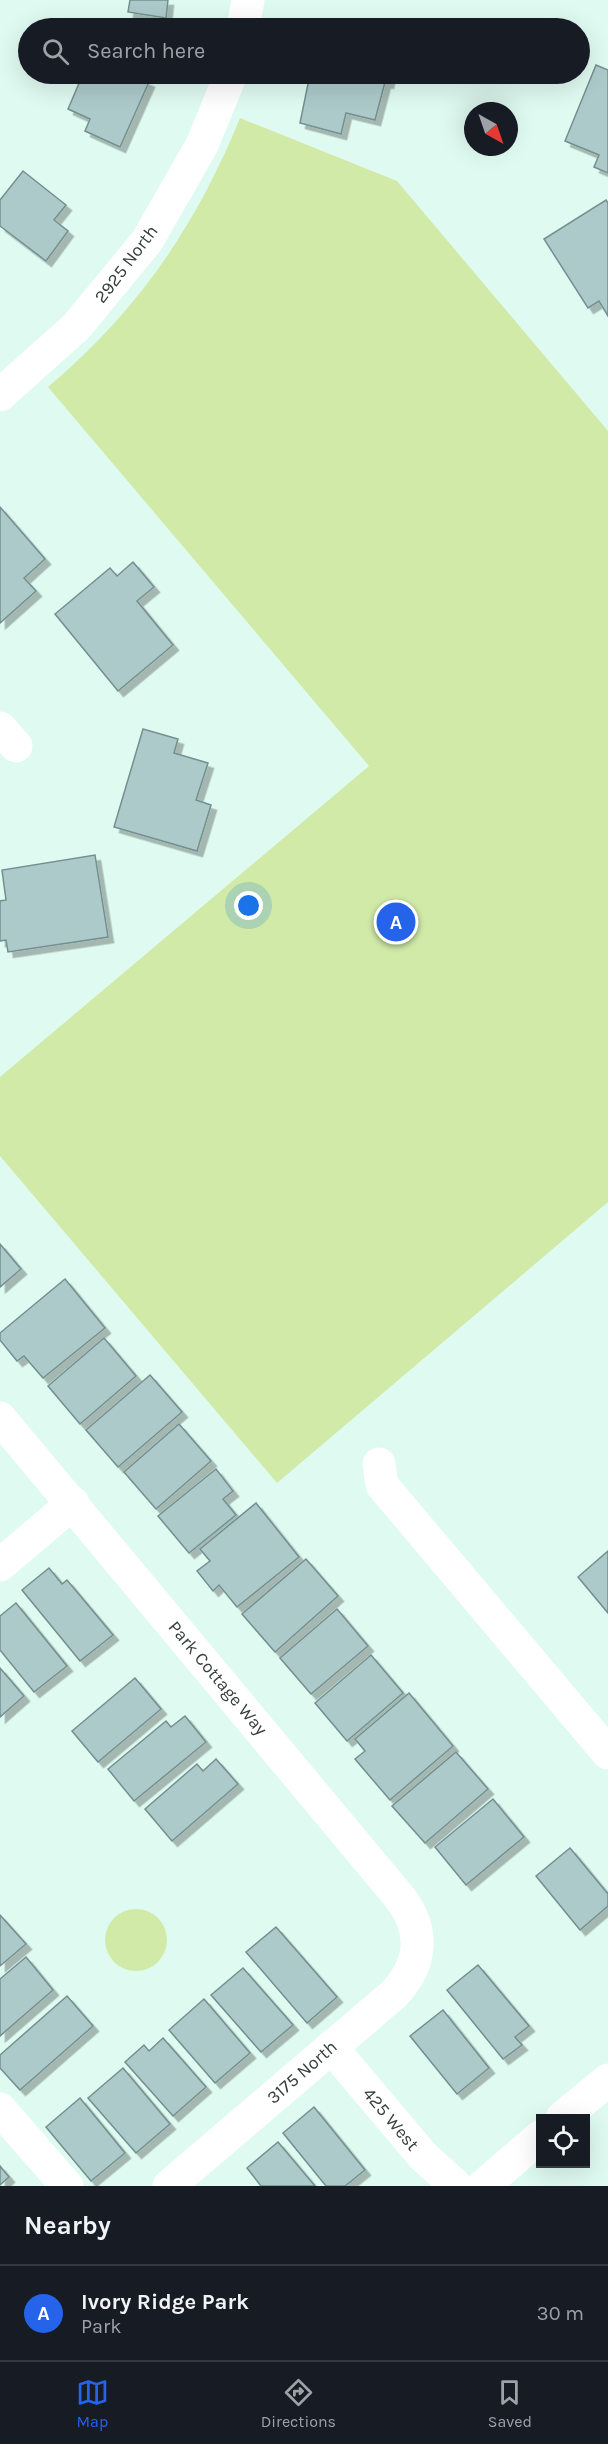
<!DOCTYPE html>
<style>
body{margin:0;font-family:Karla,sans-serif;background:#20242c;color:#f1f3f6}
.controls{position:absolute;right:18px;bottom:18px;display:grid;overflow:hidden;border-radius:0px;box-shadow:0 6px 24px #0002}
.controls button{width:54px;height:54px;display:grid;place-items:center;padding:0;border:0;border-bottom:2px solid #363941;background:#171b24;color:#f1f3f6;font:30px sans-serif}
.compass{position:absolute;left:464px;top:102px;width:54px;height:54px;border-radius:50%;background:#171b24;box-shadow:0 6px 24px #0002;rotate:140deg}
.you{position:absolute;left:249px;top:906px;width:21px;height:21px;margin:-15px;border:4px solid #fff;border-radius:50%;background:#1a73e8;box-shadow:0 0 0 9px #1a73e833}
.badge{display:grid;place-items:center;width:39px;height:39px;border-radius:50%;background:#2563eb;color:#fff;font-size:20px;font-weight:700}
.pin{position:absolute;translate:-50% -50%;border:3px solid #fff;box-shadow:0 2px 6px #0006}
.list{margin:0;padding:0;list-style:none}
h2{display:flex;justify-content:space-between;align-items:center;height:78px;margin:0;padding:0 24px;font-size:26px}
h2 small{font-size:20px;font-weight:400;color:#9ea1a6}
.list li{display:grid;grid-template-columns:39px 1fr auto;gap:18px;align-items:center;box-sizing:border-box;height:96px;padding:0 24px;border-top:2px solid #363941}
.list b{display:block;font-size:22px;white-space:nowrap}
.list p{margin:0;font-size:20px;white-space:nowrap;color:#9ea1a6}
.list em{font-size:20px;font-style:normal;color:#9ea1a6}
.icon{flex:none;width:33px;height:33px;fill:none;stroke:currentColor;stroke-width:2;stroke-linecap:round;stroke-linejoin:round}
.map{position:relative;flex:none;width:608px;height:2186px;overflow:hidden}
.search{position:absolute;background:#171b24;box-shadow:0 6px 24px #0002;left:18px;right:18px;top:18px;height:66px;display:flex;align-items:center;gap:15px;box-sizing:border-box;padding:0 21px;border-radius:33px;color:#9ea1a6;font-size:22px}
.sheet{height:174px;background:#171b24}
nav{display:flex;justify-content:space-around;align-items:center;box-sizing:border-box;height:84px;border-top:2px solid #363941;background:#171b24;font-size:16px;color:#9ea1a6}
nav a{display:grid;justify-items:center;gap:3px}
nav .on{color:#2563eb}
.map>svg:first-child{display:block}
</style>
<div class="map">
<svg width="608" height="2186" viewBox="0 0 608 2186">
<defs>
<filter id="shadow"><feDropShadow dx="5.5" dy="5.5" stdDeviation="0" flood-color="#0004"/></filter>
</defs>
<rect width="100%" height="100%" fill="#dffaf1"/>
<g fill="#d1eaa8">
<path d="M240,118L397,181L608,431V1202L277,1483L0,1156V1077L369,766L48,387C138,311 196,226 240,118Z"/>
<circle cx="136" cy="1940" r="31"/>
</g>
<g fill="#adcaca" stroke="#748f8f" stroke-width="1.5" filter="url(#shadow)">
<path d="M130,0H168L166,18L128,12Z"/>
<path d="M335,21L364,28H333Z"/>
<path d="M596,65L608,70V173L594,167L599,155L565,141Z"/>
<path d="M83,74H130L149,82L120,147L85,131L90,119L68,109Z"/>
<path d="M310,74H390L388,83L385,82L375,120L346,113L341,134L300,123Z"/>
<path d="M23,171L66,205L54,220L68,231L46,261L0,226V200Z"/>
<path d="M606,200L608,203V316L599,301L588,308L544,239Z"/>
<path d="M0,507L45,559L24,578L36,591L0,623Z"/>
<path d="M133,562L154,587L137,601L173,645L118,691L55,614L110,568L117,576Z"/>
<path d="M143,729L178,739L174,753L208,763L196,800L211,805L197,851L114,827Z"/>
<path d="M95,855L108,937L8,952L6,940L0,941V901L6,900L2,870Z"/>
<path d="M0,1244L21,1269L0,1287Z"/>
<path d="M65,1279L105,1328L43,1378L24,1356L17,1361L0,1340V1333Z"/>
<path d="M104,1338L136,1376L80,1424L48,1386Z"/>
<path d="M150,1375L182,1412L118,1467L86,1430Z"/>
<path d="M179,1424L211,1461L156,1509L124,1472Z"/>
<path d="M216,1469L233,1491L223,1499L236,1515L189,1553L158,1516Z"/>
<path d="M256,1503L299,1557L237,1607L219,1585L213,1591L197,1571L210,1561L200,1549Z"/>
<path d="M608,1551V1613L578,1577Z"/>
<path d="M306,1559L338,1596L275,1652L242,1614Z"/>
<path d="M49,1568L62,1584L67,1580L113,1635L80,1661L22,1590Z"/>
<path d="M16,1603L67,1666L34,1692L0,1650V1616Z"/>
<path d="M337,1609L368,1646L311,1694L280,1658Z"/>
<path d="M371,1655L403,1693L347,1741L315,1703Z"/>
<path d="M0,1668L24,1696L0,1717Z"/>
<path d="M135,1678L161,1709L98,1762L72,1731Z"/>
<path d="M409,1693L453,1746L390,1800L355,1759L365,1751L355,1739Z"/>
<path d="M185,1716L206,1742L134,1801L108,1769L166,1721L171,1727Z"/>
<path d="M456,1752L488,1789L425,1843L392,1806Z"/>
<path d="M216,1759L238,1784L172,1841L145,1809L197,1764L203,1771Z"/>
<path d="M493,1799L524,1837L466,1885L435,1847Z"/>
<path d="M570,1848L608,1894V1906L580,1930L536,1876Z"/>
<path d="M0,1915L26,1944L0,1966Z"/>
<path d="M276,1927L337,1997L307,2023L246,1952Z"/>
<path d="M26,1957L53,1990L0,2036V1979Z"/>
<path d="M478,1965L529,2026L515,2037L522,2045L503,2059L447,1990Z"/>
<path d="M243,1968L293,2025L261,2052L211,1995Z"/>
<path d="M67,1996L93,2026L20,2090L0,2068V2055Z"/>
<path d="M204,1999L250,2053L215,2083L169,2030Z"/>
<path d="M443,2010L489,2068L457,2094L410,2036Z"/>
<path d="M163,2038L206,2087L173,2116L125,2062L144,2045L149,2051Z"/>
<path d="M123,2068L170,2124L136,2153L88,2098Z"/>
<path d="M80,2098L125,2153L91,2181L46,2127Z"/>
<path d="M314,2107L365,2170L345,2186H326L283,2133Z"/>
<path d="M278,2142L315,2186H261L247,2168Z"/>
<path d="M0,2166L9,2177L0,2185Z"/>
</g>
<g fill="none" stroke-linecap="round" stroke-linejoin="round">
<g stroke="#fff" stroke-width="33">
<path d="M243,28L248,0"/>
<path d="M0,395L76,327L147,241L202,145L231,74"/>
<path d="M0,728L16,746"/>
<path d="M0,1418L401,1899C425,1932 422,1964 394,1994L169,2186"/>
<path d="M379,1464L382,1485L608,1753"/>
<path d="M0,1565L73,1503"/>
<path d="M331,2047L423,2156L456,2186"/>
<path d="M0,2109L67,2186"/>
<path d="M562,2118L608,2080"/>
<path d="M483,2186L540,2137"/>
</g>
</g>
<g text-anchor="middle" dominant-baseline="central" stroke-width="4.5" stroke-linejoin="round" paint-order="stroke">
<g font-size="18" fill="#353f3c" stroke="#fff">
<text transform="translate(126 264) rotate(-53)">2925 North</text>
<text transform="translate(218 1678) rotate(50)">Park Cottage Way</text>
<text transform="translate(302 2072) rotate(-41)">3175 North</text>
<text transform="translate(391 2119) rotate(50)">425 West</text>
</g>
</g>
</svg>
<div class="controls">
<button><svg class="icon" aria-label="locate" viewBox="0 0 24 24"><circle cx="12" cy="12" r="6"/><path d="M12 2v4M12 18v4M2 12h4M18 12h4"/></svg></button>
</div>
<svg class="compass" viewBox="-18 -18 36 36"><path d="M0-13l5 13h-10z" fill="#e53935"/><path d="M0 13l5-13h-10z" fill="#9ea1a6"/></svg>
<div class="you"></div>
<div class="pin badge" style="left:396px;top:922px">A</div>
<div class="search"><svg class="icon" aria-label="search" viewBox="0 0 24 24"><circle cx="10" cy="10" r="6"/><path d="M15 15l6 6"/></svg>Search here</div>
</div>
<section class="sheet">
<h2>Nearby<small></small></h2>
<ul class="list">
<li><span class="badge">A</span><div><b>Ivory Ridge Park</b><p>Park</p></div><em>30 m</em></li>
</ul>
</section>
<nav>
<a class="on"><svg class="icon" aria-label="map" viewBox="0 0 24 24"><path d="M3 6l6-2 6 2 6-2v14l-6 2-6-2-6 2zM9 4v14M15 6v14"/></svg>Map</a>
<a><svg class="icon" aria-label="directions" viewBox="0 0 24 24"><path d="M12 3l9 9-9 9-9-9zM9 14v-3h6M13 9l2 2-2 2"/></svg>Directions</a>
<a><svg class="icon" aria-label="saved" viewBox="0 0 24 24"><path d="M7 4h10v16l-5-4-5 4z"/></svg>Saved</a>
</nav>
